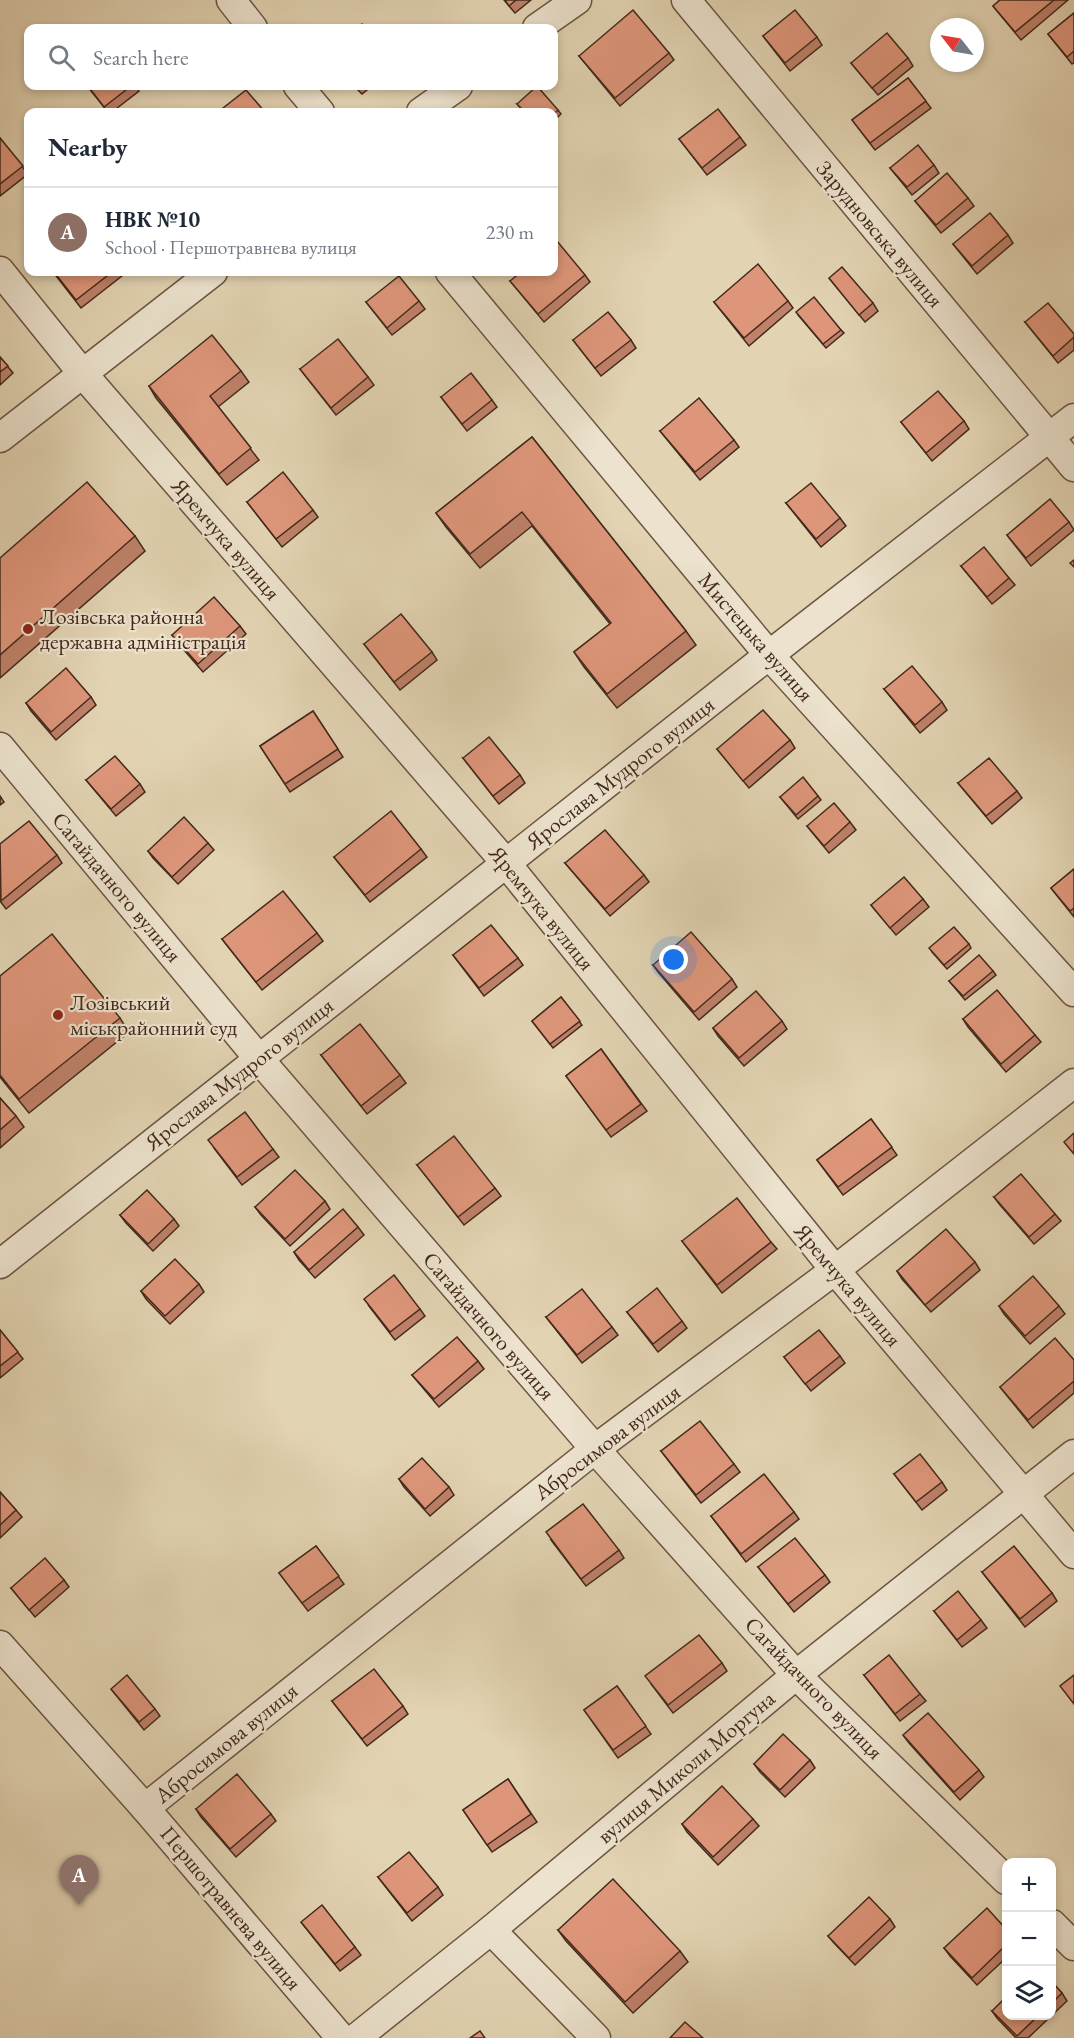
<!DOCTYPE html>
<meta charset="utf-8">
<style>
body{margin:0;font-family:"EB Garamond",serif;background:#f6f6f7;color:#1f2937}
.controls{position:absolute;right:18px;bottom:18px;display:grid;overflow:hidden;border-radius:12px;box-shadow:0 3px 9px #0003}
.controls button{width:54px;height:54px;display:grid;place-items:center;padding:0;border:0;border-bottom:2px solid #e0e1e3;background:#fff;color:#1f2937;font:30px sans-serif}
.compass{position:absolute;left:930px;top:18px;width:54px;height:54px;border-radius:50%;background:#fff;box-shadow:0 3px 9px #0003;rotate:301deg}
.you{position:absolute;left:674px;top:960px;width:21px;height:21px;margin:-15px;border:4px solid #fff;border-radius:50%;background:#1a73e8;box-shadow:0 0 0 9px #1a73e833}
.badge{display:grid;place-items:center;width:39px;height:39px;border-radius:50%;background:#8f2418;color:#fff;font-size:20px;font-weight:700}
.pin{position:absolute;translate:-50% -50px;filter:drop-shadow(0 2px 3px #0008)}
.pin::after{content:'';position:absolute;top:32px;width:21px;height:18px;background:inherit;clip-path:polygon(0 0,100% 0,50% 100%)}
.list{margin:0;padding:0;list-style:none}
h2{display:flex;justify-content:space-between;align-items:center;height:78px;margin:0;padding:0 24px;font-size:26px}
h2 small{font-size:20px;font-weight:400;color:#747a83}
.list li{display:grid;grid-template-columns:39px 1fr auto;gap:18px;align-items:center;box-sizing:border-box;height:90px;padding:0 24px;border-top:2px solid #e0e1e3}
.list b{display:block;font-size:22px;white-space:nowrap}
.list p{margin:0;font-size:20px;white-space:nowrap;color:#747a83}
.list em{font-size:20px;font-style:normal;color:#747a83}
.icon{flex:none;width:33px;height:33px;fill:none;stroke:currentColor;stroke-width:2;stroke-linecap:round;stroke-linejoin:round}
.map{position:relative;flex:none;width:1074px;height:2038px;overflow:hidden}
.search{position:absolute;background:#fff;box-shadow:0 3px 9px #0003;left:24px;top:24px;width:534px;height:66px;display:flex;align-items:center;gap:15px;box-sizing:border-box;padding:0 21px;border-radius:12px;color:#747a83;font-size:22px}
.panel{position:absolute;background:#fff;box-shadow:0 3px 9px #0003;left:24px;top:108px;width:534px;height:168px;border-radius:12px}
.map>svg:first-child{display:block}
</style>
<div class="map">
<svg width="1074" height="2038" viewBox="0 0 1074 2038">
<rect width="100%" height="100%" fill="#e2d3b2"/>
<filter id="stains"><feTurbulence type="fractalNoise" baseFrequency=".00333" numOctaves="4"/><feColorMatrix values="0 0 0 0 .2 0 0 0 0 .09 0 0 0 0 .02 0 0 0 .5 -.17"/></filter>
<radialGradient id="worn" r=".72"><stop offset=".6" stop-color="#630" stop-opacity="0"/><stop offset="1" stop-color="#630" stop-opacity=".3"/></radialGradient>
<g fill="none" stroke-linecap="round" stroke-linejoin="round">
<defs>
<g id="street">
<path d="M231,0L253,28"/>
<path d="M686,0L1074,467"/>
<path d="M537,28L577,0"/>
<path d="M298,86L320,112"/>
<path d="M421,112L458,86"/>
<path d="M0,271L83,374L506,863L835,1270L1074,1554"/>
<path d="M450,272L769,655L1074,992"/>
<path d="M0,438L213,272"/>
<path d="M0,747L259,1059L595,1449L796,1675L1006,1880"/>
<path d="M0,1264L769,655L1074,418"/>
<path d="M0,1645L145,1808L341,2038"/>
<path d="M145,1808L595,1449L835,1270L1074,1083"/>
<path d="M1052,1924L1074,1946"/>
<path d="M491,1930L596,2038"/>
<path d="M356,2038L491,1930L796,1675L1074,1454"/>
</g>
</defs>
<use href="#street" stroke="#6b5442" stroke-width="31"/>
<use href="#street" stroke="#ece2cd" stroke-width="28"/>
</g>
<g fill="#bf8169" stroke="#43291c" stroke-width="1.5">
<path d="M504,0H531L515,13Z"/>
<path d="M1000,0H1068L1021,40L993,6Z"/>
<path d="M1074,13V63L1072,64L1048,34Z"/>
<path d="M763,36L817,37L822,45L790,71Z"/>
<path d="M669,53L674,60L620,106L579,56Z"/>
<path d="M908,58L913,66L878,95L851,63Z"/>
<path d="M908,78L931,108L875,150L852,120Z"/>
<path d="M87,86H135L139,91L112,112H108Z"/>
<path d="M354,86H372L362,94Z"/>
<path d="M517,104L558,110L561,114L554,121V112H524Z"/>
<path d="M740,137L746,145L707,175L679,139Z"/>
<path d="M0,138L28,174L0,196Z"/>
<path d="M934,165L939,173L912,195L890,168Z"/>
<path d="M968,198L974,206L941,233L915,201Z"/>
<path d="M1008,235L1013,243L977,274L953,244Z"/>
<path d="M53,272H127L81,308Z"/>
<path d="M585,275L590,282L544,322L510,281Z"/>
<path d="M829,278L873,303L878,311L865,322Z"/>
<path d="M419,301L425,309L392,335L366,302Z"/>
<path d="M788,301L793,308L749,346L714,302Z"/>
<path d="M799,316L841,330L844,333L826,348Z"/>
<path d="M1025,322L1074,334V350L1058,363Z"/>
<path d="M573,340H631L636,348L601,376Z"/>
<path d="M0,357L13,373L0,385Z"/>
<path d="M300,369L368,377L374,385L336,415Z"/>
<path d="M241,371L249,382L218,407L259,460L227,485L156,398L149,386Z"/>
<path d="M441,397L492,400L497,407L467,431Z"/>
<path d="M964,421L969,429L932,461L901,422Z"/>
<path d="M660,431L734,440L739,447L700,480Z"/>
<path d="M532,437L686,631L696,645L617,708L584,667L574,652L610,624L532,526L480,568L446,527L436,513Z"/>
<path d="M247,502L313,510L318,517L282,547Z"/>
<path d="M786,503L840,518L846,526L821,547Z"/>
<path d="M1069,522L1074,530L1031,566L1007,535Z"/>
<path d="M135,536L145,551L0,678V558Z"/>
<path d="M961,566L1009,578L1015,585L992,604Z"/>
<path d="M240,626L246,634L203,672L177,642L172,635Z"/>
<path d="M364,644L432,652L437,660L400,690Z"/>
<path d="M884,689L942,702L947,710L920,733Z"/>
<path d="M91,697L96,705L56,740L31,711L26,703Z"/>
<path d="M313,711L343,757L290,792L260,746Z"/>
<path d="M790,740L795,748L749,788L717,749Z"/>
<path d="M463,758L520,775L525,783L499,804Z"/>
<path d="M86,780L140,784L145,792L116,816Z"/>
<path d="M958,783L1017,791L1022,798L992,824Z"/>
<path d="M0,796L4,802L0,805Z"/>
<path d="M818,796L821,800L798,819L780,797Z"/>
<path d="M850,822L856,830L829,853L807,826Z"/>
<path d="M208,843L214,850L178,884L153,858L148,851Z"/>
<path d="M0,844L57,855L62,863L6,909L0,901Z"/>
<path d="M421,849L427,857L370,902L334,857Z"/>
<path d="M565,863L644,875L649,882L610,916L571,870Z"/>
<path d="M1074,869V917L1051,888Z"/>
<path d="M923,899L929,907L896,935L871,905Z"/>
<path d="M317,933L323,941L262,990L222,939Z"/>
<path d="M969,944L971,948L947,969L932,952Z"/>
<path d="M453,955L518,958L523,965L484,996Z"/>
<path d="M653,965L732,979L737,987L699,1020L658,972Z"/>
<path d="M993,971L996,975L965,1000L949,981Z"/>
<path d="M0,976L120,1018L129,1032L29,1113L0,1077Z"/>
<path d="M561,997L582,1025L553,1048L532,1021Z"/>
<path d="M963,1019L1035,1035L1041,1042L1006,1072L968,1027Z"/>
<path d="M782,1021L787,1029L744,1066L718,1036L713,1028Z"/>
<path d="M601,1049L647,1111L611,1137L566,1076Z"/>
<path d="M321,1055L400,1075L406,1083L367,1114Z"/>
<path d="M0,1098L16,1116L24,1127L0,1148Z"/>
<path d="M871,1119L897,1155L843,1195L817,1160Z"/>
<path d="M214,1148L273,1149L279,1157L242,1185Z"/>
<path d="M417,1165L495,1188L501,1196L464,1225Z"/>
<path d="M994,1197L1055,1214L1061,1221L1034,1244L1000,1205Z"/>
<path d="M325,1201L330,1209L290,1246L261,1215L255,1207Z"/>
<path d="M120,1215L174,1219L179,1226L153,1251L126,1223Z"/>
<path d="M358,1227L364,1235L315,1278L299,1260L294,1252Z"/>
<path d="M682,1241L771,1242L777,1249L722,1293Z"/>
<path d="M975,1262L980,1270L931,1312L902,1279L897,1271Z"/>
<path d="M199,1284L204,1292L170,1324L146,1299L141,1291Z"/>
<path d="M369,1306L420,1309L425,1316L395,1340Z"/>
<path d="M999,1306H1059L1065,1314L1030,1344L1004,1314Z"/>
<path d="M627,1312L682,1321L687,1328L658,1352Z"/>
<path d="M546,1317L612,1327L618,1335L582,1363Z"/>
<path d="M0,1330L23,1359L0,1378Z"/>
<path d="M840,1356L845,1363L811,1391L784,1357Z"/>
<path d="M1074,1360V1393L1033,1428L1000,1387Z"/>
<path d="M478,1361L484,1369L439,1407L412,1375Z"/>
<path d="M661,1451L734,1464L740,1472L701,1503Z"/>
<path d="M894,1474L942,1482L947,1490L922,1510Z"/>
<path d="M399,1479L449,1487L454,1495L430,1516L404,1487Z"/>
<path d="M0,1492L16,1510L22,1517L0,1538Z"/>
<path d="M794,1512L799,1519L746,1562L711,1516Z"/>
<path d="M551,1540L619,1550L624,1558L586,1586Z"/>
<path d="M316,1546L344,1584L308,1611L279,1573Z"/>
<path d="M758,1567L825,1575L830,1582L794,1612Z"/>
<path d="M982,1572L1052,1593L1057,1601L1025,1627Z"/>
<path d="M64,1580L69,1587L35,1617L11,1588Z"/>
<path d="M934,1611L981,1620L987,1628L962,1647Z"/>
<path d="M722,1663L727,1671L673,1713L651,1684Z"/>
<path d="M864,1675L920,1694L926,1701L900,1721Z"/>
<path d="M617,1686L651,1734L618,1758L584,1710Z"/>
<path d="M111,1689L155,1709L160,1716L144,1730Z"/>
<path d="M332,1701L403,1706L408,1714L367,1746Z"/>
<path d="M903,1735L979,1770L984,1777L960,1800L909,1743Z"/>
<path d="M810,1760L815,1768L785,1797L760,1772L754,1764Z"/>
<path d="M508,1779L537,1822L492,1852L463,1810Z"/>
<path d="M196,1809L271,1814L276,1821L236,1857L201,1817Z"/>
<path d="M753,1819L759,1826L718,1865L687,1832L682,1824Z"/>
<path d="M378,1877L438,1887L443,1895L412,1921Z"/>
<path d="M890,1919L895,1927L855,1965L834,1943L828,1936Z"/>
<path d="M301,1922L355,1947L361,1955L340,1971Z"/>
<path d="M1006,1929V1958L977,1985L950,1956L944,1948Z"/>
<path d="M558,1930L680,1951L688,1962L633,2013L566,1941Z"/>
<path d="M1052,1982L1062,1993L1067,2001L1028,2038H1016L997,2018L992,2011L1006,2016H1052Z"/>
</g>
<g fill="#de967a" stroke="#43291c" stroke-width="1.5">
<path d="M505,0H516L509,6Z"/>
<path d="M1000,0H1054L1015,32L993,6Z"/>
<path d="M633,10L669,53L615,98L579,56Z"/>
<path d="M795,10L817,37L785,63L763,36Z"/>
<path d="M1074,13V51L1067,57L1048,34Z"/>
<path d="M362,24L366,28H357Z"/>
<path d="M887,33L908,58L872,88L851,63Z"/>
<path d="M908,78L926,101L870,143L852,120Z"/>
<path d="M88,86H131L104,107Z"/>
<path d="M537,86L558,110L554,114V112H525L517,104Z"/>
<path d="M246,90L265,112H218Z"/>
<path d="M718,109L740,137L702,168L679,139Z"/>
<path d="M0,138L23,166L0,184Z"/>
<path d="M918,145L934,165L907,187L890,168Z"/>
<path d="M947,173L968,198L936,225L915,201Z"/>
<path d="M990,213L1008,235L972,266L953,244Z"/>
<path d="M557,241L585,275L538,314L510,281L521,272H554V244Z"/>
<path d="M758,264L788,301L744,338L714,302Z"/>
<path d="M842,267L873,303L859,315L829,278Z"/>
<path d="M54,272H112L76,300Z"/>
<path d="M399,276L419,301L387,328L366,302Z"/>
<path d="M814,297L841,330L823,344L796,312Z"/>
<path d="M1048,303L1074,334V337L1053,356L1025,322Z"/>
<path d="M608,312L631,340L595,368L573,340Z"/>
<path d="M212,335L241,371L210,396L251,448L219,474L149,386Z"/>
<path d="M338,339L368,377L331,408L300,369Z"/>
<path d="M0,357L8,366L0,372Z"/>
<path d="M471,373L492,400L462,424L441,397Z"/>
<path d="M938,391L964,421L926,453L901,422Z"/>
<path d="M699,398L734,440L695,472L660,431Z"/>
<path d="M532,437L686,631L607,694L574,652L611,623L522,512L470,554L436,513Z"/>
<path d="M283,472L313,510L276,539L247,502Z"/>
<path d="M87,482L135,536L0,655V558Z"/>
<path d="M811,483L840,518L816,539L786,503Z"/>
<path d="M1050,499L1069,522L1026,558L1007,535Z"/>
<path d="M984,547L1009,578L987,597L961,566Z"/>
<path d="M1074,560V567L1070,563Z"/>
<path d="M214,597L240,626L198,664L172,635Z"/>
<path d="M401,614L432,652L394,682L364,644Z"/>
<path d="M912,666L942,702L915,725L884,689Z"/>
<path d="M66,668L91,697L51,732L26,703Z"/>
<path d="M763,710L790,740L743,781L717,749Z"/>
<path d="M313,711L338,749L285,784L260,746Z"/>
<path d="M489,737L520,775L493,796L463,758Z"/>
<path d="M115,756L140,784L111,809L86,780Z"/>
<path d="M989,758L1017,791L986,816L958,783Z"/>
<path d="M803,777L818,796L796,815L780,797Z"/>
<path d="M834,803L850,822L824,846L807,826Z"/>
<path d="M391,811L421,849L365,895L334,857Z"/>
<path d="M184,817L208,843L172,877L148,851Z"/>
<path d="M29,821L57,855L1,901L0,844Z"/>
<path d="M605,830L644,875L605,909L565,863Z"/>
<path d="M1074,869V908L1070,911L1051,888Z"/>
<path d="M904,877L923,899L890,928L871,905Z"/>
<path d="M283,891L317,933L256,982L222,939Z"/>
<path d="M491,925L518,958L479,988L453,955Z"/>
<path d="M954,927L969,944L944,965L929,948Z"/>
<path d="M691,932L732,979L694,1012L653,965Z"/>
<path d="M52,934L120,1018L19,1099L0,1075V976Z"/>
<path d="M979,955L993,971L963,996L949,981Z"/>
<path d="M997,990L1035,1035L1001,1064L963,1019Z"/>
<path d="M756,991L782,1021L739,1058L713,1028Z"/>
<path d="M561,997L580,1021L550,1044L532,1021Z"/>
<path d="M360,1024L400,1075L361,1106L321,1055Z"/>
<path d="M601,1049L641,1104L606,1130L566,1076Z"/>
<path d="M0,1098L16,1116L0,1130Z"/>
<path d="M245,1112L273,1149L237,1177L208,1140Z"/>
<path d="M871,1119L892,1147L838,1187L817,1160Z"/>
<path d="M1074,1133V1154L1064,1142Z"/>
<path d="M454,1136L495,1188L458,1217L417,1165Z"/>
<path d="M295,1170L325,1201L285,1239L255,1207Z"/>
<path d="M1021,1174L1055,1214L1029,1237L994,1197Z"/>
<path d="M147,1190L174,1219L148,1244L120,1215Z"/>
<path d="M737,1198L771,1242L717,1285L682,1241Z"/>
<path d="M343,1209L358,1227L309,1270L294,1252Z"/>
<path d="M946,1229L975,1262L925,1305L897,1271Z"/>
<path d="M175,1259L199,1284L165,1316L141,1291Z"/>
<path d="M394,1275L420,1309L390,1332L364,1299Z"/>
<path d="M1033,1276L1059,1306L1025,1336L999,1306Z"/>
<path d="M657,1288L682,1321L653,1344L627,1312Z"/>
<path d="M582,1289L612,1327L577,1355L546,1317Z"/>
<path d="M0,1330L18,1352L0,1366Z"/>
<path d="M819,1330L840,1356L805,1384L784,1357Z"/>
<path d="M457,1337L478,1361L434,1399L412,1375Z"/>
<path d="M1055,1338L1074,1360V1381L1028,1420L1000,1387Z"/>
<path d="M700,1421L734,1464L696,1495L661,1451Z"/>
<path d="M920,1454L942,1482L916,1502L894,1474Z"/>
<path d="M422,1458L449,1487L425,1509L399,1479Z"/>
<path d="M764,1474L794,1512L741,1554L711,1516Z"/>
<path d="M0,1492L16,1510L0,1525Z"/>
<path d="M583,1504L619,1550L581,1579L546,1532Z"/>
<path d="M795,1538L825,1575L788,1604L758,1567Z"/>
<path d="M316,1546L339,1576L302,1603L279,1573Z"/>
<path d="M1014,1546L1052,1593L1020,1619L982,1572Z"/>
<path d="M45,1558L64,1580L29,1610L11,1588Z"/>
<path d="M958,1591L981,1620L957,1640L934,1611Z"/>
<path d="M699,1635L722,1663L668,1705L645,1676Z"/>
<path d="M889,1655L920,1694L895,1714L864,1675Z"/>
<path d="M374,1669L403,1706L362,1739L332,1701Z"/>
<path d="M127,1675L155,1709L139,1722L111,1689Z"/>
<path d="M1074,1675V1704L1060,1686Z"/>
<path d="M617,1686L646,1726L613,1750L584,1710Z"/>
<path d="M928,1713L979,1770L954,1792L903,1735Z"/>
<path d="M783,1734L810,1760L780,1790L754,1764Z"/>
<path d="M237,1774L271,1814L230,1849L196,1809Z"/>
<path d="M508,1779L531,1814L487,1845L463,1810Z"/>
<path d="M722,1786L753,1819L713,1857L682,1824Z"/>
<path d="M409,1852L438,1887L407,1913L378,1877Z"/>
<path d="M613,1879L680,1951L625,2002L558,1930Z"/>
<path d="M869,1897L890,1919L849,1958L828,1936Z"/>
<path d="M322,1905L355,1947L335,1964L301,1922Z"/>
<path d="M987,1908L1006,1929V1945L972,1978L944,1948Z"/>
<path d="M1052,1982L1062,1993L1052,2003Z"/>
<path d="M1006,1997V2016H1038L1017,2036L992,2011Z"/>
<path d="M685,2022L703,2038H670Z"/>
<path d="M480,2031L485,2038H470Z"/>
</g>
<g fill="#8f2418" stroke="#ece2cd" stroke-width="2">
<circle cx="28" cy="629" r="6"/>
<circle cx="58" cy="1015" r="6"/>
</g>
<g text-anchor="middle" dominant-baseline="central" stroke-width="4.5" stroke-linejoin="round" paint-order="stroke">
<g font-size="22" fill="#43291c" stroke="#ece2cd">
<text transform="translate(880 234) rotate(50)">Зарудновська вулиця</text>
<text transform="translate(226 539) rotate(49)">Яремчука вулиця</text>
<text transform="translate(756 637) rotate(49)">Мистецька вулиця</text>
<text transform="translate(620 773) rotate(-38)">Ярослава Мудрого вулиця</text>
<text transform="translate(117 887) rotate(50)">Сагайдачного вулиця</text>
<text transform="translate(542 908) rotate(51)">Яремчука вулиця</text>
<text transform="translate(239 1074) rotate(-38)">Ярослава Мудрого вулиця</text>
<text transform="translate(848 1285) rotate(50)">Яремчука вулиця</text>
<text transform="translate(489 1326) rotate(49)">Сагайдачного вулиця</text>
<text transform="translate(607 1442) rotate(-37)">Абросимова вулиця</text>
<text transform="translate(814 1688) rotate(46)">Сагайдачного вулиця</text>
<text transform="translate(226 1743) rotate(-39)">Абросимова вулиця</text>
<text transform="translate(686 1767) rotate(-40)">вулиця Миколи Моргуна</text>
<text transform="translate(231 1908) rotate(50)">Першотравнева вулиця</text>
</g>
<g font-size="22" fill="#43291c" stroke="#ece2cd" text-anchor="start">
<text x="40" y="616">Лозівська районна<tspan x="40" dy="25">державна адміністрація</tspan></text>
<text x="70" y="1002">Лозівський<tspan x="70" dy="25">міськрайонний суд</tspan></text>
</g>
</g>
<rect width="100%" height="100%" filter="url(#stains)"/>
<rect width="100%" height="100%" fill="url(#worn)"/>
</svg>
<div class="controls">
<button>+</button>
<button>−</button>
<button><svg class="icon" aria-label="layers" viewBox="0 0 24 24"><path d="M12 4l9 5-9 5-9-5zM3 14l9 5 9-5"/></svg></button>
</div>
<svg class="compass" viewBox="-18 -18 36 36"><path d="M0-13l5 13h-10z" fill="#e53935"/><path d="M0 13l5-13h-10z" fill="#747a83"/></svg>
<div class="you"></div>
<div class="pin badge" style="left:79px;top:1905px;background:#8d6e63">A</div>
<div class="search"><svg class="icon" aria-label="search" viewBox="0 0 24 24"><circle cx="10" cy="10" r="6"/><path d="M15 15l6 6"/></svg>Search here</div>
<section class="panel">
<h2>Nearby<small></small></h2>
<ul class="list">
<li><span class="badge" style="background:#8d6e63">A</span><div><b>НВК №10</b><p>School · Першотравнева вулиця</p></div><em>230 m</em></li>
</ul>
</section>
</div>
